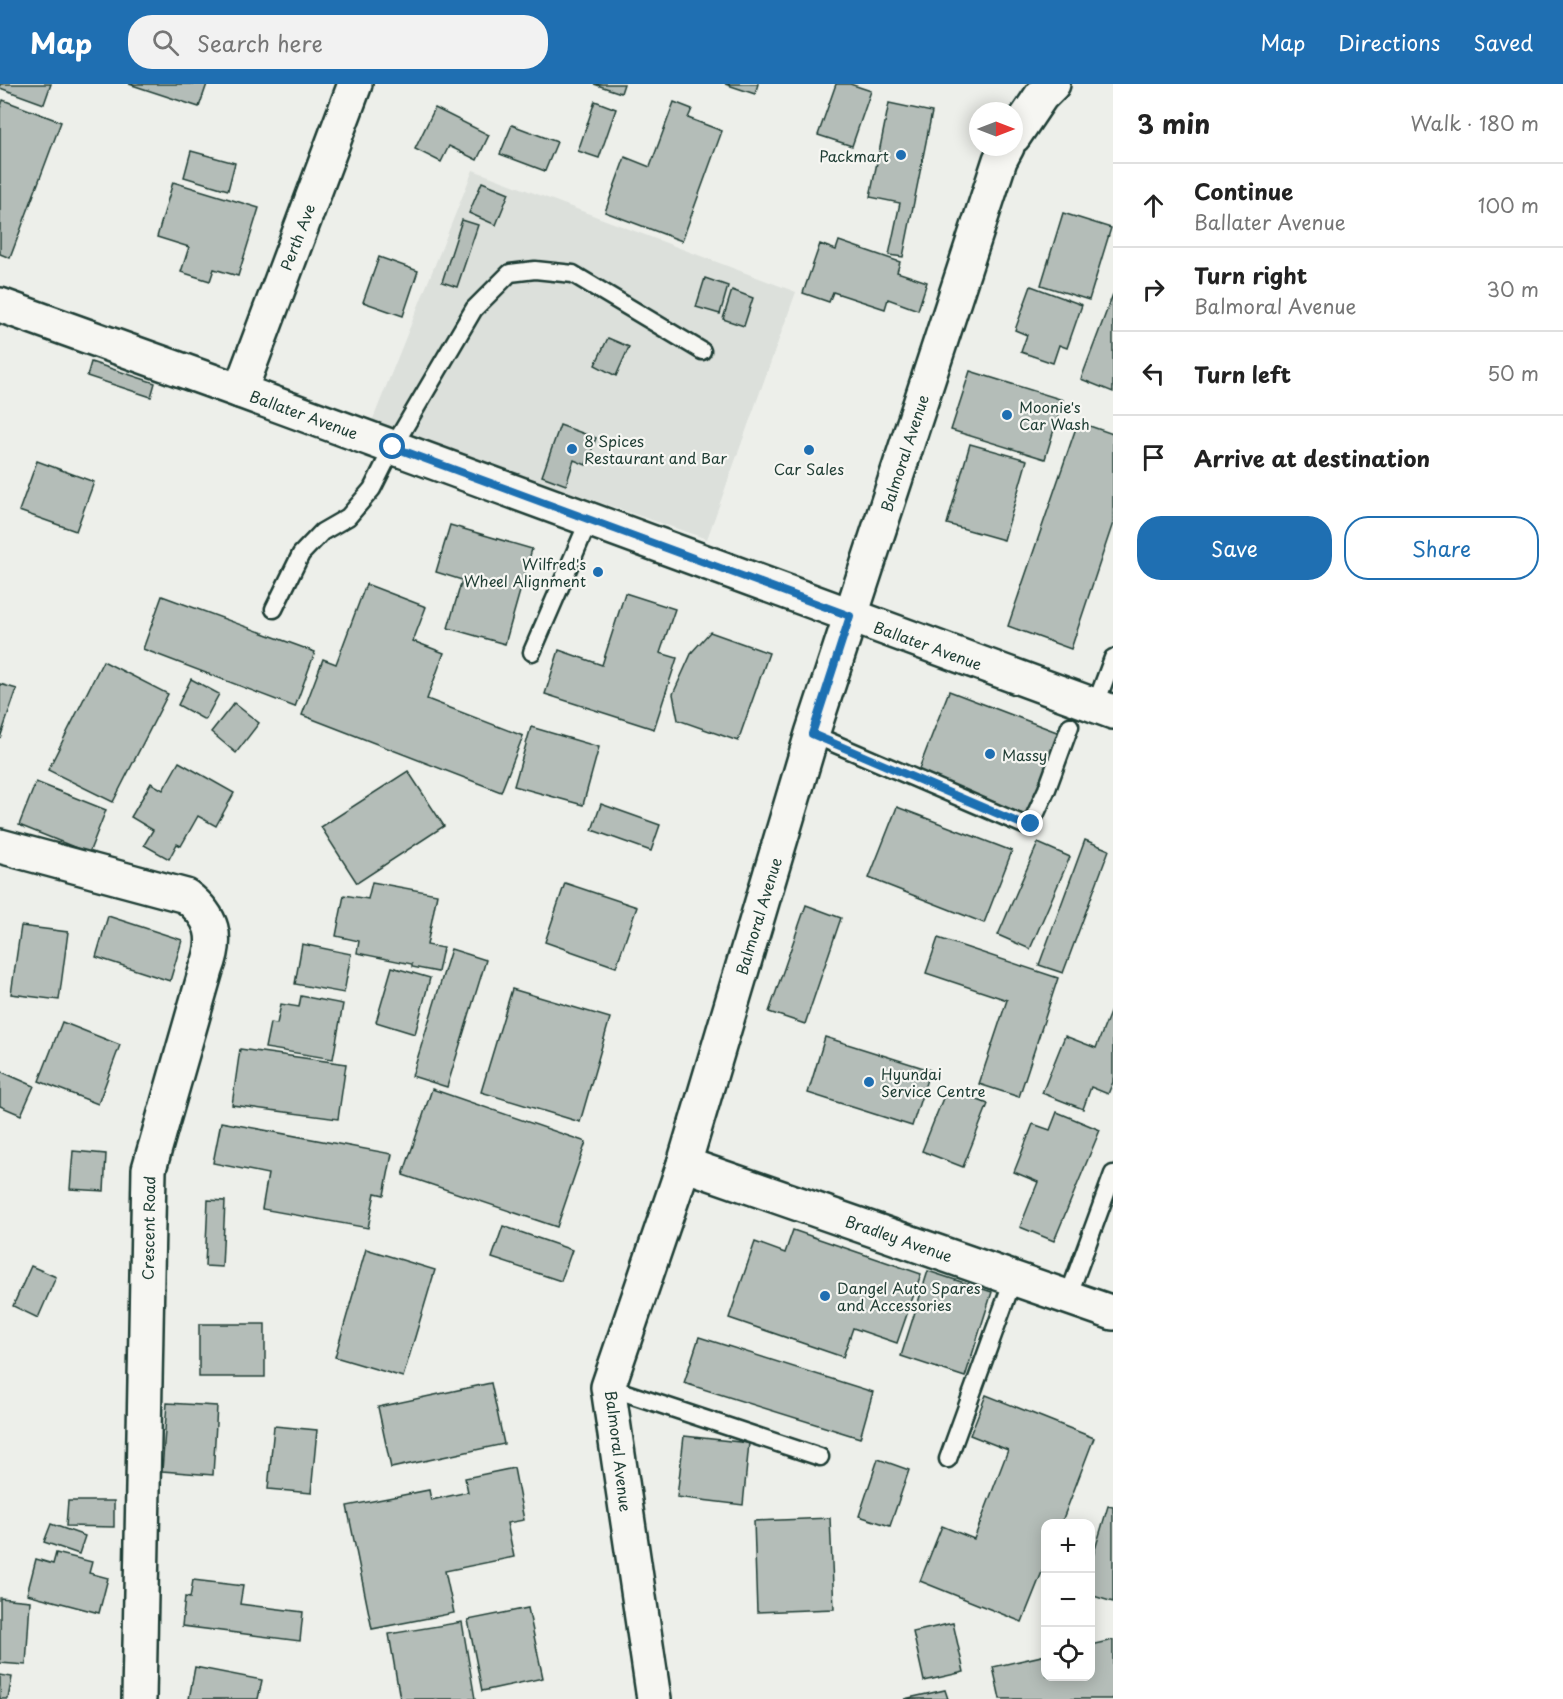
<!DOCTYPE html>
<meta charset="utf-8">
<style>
body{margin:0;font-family:"Playpen Sans",sans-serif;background:#f2f2f2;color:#222}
.controls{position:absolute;right:18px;bottom:18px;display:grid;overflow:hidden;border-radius:12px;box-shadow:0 3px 15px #0003}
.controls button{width:54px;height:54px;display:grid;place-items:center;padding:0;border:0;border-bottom:2px solid #e0e0e0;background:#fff;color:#222;font:30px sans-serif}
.compass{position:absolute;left:969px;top:18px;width:54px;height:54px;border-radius:50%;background:#fff;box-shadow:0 3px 15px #0003;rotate:90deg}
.stop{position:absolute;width:18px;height:18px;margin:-14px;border:4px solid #1f6fb2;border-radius:50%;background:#fff}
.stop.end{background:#1f6fb2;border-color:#fff;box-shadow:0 2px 6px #0008}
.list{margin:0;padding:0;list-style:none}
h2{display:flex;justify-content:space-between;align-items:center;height:78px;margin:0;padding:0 24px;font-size:26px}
h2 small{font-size:20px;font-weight:400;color:#767676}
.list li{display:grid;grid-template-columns:39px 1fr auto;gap:18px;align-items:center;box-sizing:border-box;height:84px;padding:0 24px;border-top:2px solid #e0e0e0}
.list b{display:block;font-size:22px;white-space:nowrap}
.list p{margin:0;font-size:20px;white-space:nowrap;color:#767676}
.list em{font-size:20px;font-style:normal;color:#767676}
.actions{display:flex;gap:12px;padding:18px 24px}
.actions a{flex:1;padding:14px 0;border:2px solid #1f6fb2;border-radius:24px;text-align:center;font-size:21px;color:#1f6fb2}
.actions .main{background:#1f6fb2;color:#fff}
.icon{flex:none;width:33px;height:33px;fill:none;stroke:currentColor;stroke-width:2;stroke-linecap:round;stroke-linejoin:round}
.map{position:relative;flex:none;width:1113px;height:1615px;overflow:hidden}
header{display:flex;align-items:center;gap:36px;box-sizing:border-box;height:84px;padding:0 30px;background:#1f6fb2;color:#fff}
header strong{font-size:28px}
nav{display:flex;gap:33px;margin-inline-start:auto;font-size:21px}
.search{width:420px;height:54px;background:#f2f2f2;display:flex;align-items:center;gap:15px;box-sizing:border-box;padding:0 21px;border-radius:24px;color:#767676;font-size:22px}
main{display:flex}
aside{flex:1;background:#fff}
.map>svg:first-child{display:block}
</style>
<header>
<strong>Map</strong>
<div class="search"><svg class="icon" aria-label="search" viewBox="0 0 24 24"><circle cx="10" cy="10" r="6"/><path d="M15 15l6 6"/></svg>Search here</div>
<nav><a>Map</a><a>Directions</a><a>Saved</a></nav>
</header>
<main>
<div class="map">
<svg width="1113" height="1615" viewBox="0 0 1113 1615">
<rect width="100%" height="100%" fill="#edefea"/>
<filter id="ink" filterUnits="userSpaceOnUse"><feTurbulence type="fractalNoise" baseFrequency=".0167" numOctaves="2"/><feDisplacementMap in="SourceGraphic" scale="12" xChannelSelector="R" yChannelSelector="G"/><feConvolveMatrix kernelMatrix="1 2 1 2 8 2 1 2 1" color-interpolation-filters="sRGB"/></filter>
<g filter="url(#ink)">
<path fill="#dce0db" d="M473,86L796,208L707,455L371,340Z"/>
<g fill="#b4bdb8" stroke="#1f3d34" stroke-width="1.5">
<path d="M0,0H51L44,20L0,4Z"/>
<path d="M129,0H207L199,23Z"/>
<path d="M594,0H624L621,9Z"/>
<path d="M725,0H758L755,10Z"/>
<path d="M836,0H850L871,7L852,62L818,51Z"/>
<path d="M3,16L61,38L10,174L0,170V25Z"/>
<path d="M595,17L616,25L599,74L578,67Z"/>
<path d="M674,18L692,25L688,34L722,47L682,157L605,128L625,73L650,83Z"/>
<path d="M889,19L932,28L903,173L889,171L900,119L870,113Z"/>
<path d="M435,24L489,51L477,76L449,62L441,78L415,65Z"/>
<path d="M512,41L557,58L545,87L500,70Z"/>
<path d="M191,67L235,79L228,106L184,93Z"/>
<path d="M173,98L259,124L238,192L214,185L210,197L181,188L189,163L157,153Z"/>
<path d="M482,98L509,109L496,141L469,129Z"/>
<path d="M1063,129L1111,144L1089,216L1041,201Z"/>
<path d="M462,136L478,141L457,203L442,198Z"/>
<path d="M839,157L900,178L897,188L927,198L918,226L888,215L885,225L833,208L829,218L803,209L820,160L836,166Z"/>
<path d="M379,173L418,187L403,232L363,218Z"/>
<path d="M705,194L728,202L720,230L696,223Z"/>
<path d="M1031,202L1082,221L1067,264L1059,261L1053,279L1021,268L1027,251L1015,246Z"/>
<path d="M732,206L753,214L744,242L723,235Z"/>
<path d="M1113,210V308L1081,295Z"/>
<path d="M608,254L629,263L616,292L595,281Z"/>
<path d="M91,278L155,299L151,313L87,292Z"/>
<path d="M970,287L1063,316L1045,375L951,346Z"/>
<path d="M1078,338L1113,350V439L1071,565L1008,542Z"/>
<path d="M560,341L596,354L586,381L574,376L566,401L542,392Z"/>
<path d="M970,360L1027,376L1004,456L947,440Z"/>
<path d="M37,377L94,398L76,447L19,427Z"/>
<path d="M450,441L532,465L505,560L448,544L462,496L436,488Z"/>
<path d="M366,500L426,523L413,557L444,569L427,615L523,652L501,708L302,631L323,575L336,580Z"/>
<path d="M625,509L675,525L660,569L677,574L654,645L545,610L559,566L602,581Z"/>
<path d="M162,512L315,568L295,623L143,565Z"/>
<path d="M710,548L769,569L738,657L678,636L673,610L692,568Z"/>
<path d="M103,577L168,610L113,718L48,686Z"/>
<path d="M191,595L219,610L205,636L178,621Z"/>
<path d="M0,600L17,605L0,654Z"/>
<path d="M949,607L1062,650L1031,733L917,690Z"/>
<path d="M234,619L259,639L236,669L211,648Z"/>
<path d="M531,643L599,663L583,721L514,702Z"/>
<path d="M179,678L234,709L216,742L198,732L181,762L177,760L169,775L144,761L153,746L131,733L151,699L163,706Z"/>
<path d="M408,687L444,742L357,799L321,743Z"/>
<path d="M36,698L106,726L89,769L19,741Z"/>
<path d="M601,720L660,741L651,767L592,746Z"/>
<path d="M897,723L1012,767L984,839L869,794Z"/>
<path d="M1085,756L1109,766L1063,889L1039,881Z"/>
<path d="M1038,759L1070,773L1030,865L998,851Z"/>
<path d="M372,798L437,810L427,861L443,864L438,888L412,883V880L357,869L359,857L336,852L344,811L368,815Z"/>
<path d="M565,799L637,823L616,883L545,858Z"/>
<path d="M806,821L841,834L805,940L769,928Z"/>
<path d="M108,832L182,856L170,897L96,873Z"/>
<path d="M21,842L68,848L59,916L11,910Z"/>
<path d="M938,854L1058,894L1019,1013L979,1000L1007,916L926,889Z"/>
<path d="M302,860L351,870L344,909L295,900Z"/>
<path d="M451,865L486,876L447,1003L412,992Z"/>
<path d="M392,883L430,894L415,950L376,938Z"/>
<path d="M512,905L610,934L580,1038L481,1008Z"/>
<path d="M301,912L343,920L333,975L265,964L270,939L277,940L281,920L299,923Z"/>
<path d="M1113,921V998L1108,1010L1091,1003L1083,1025L1042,1009L1065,952L1096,964Z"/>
<path d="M62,938L120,961L98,1020L39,997Z"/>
<path d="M825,953L930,986L912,1042L808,1009Z"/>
<path d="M240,965L346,980L338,1035L232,1021Z"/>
<path d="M0,987L34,1002L21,1031L0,1022Z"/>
<path d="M947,1004L988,1020L963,1083L922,1067Z"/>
<path d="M432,1005L586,1058L557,1143L403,1091Z"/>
<path d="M1057,1028L1100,1046L1054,1157L1020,1143L1038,1098L1014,1088L1033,1040L1050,1046Z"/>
<path d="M221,1038L392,1070L384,1111L375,1109L368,1144L262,1125L268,1090L213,1079Z"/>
<path d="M73,1067L106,1070L104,1107L70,1105Z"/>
<path d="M208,1116L225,1117L222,1183L205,1182Z"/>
<path d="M503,1142L572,1166L561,1197L492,1174Z"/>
<path d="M793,1146L921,1190L897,1259L853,1244L843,1273L729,1234L755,1158L785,1169Z"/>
<path d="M366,1165L435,1186L403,1293L335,1273Z"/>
<path d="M31,1182L56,1193L38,1234L13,1222Z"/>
<path d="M928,1187L992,1208L965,1293L901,1272Z"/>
<rect x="199" y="1240" width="66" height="53"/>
<path d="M699,1253L873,1308L860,1354L684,1299Z"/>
<path d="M491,1299L504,1360L391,1384L378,1323Z"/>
<path d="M986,1311L1094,1354L1061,1440H1046V1478L1022,1538L920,1497L942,1442L974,1455L1008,1366L970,1351Z"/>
<path d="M167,1319L217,1322L213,1391L162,1387Z"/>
<path d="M274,1342L317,1346L311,1409L268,1405Z"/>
<path d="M684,1352L749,1359L743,1421L677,1413Z"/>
<path d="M878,1375L909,1386L890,1442L859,1432Z"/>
<path d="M514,1384L524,1436L507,1439L514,1473L445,1487L454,1529L372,1545L347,1422L429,1406L431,1416L468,1408L465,1394Z"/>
<path d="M68,1417H114V1443L66,1442Z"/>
<path d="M1108,1422L1113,1423V1518L1090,1511V1482Z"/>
<path d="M830,1434L834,1525L757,1528L754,1437Z"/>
<path d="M51,1440L85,1452L79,1470L44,1458Z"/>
<path d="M56,1469L92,1478L89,1489L108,1494L99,1529L27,1510L36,1475L53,1480Z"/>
<path d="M193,1496L243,1502L240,1520L303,1528L300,1557L182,1542L185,1513L190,1514Z"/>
<path d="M0,1514L30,1517L26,1581L0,1579Z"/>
<path d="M528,1524L543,1594L482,1607L468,1536Z"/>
<path d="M462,1538L475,1615H400L389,1550Z"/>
<path d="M953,1539L964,1588L924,1597L913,1548Z"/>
<path d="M1113,1556V1615H1000L993,1583L1046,1571V1592H1090V1561Z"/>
<path d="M195,1583L262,1596L258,1615H189Z"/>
<path d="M0,1591L12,1593L8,1615H0Z"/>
<path d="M945,1606L948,1615H904Z"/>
</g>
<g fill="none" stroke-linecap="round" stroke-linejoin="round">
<defs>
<g id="lane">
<path d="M274,525L301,470L322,448L348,433L372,405L393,363L474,225L510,189L535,186L573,190L702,267"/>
<path d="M532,568L589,436"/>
<path d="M1095,622L1113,574"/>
<path d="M812,650L1024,741L1031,740L1047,705L1070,642"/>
<path d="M1068,1213L1113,1090"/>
<path d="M608,1303L820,1373"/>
<path d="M948,1375L1014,1193"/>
</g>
<g id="street">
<path d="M0,221L240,307L1113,628"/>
<path d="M240,307L355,0"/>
<path d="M0,762L186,812C213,833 219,853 206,886L149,1085L139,1615"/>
<path d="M684,1080L1113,1229"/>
</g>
<g id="primary">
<path d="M1014,52L1041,12L1053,0"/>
<path d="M654,1615L608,1303L684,1080L812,650L1000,76L1007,63"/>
</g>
</defs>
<use href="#lane" stroke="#1f3d34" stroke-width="21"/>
<use href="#street" stroke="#1f3d34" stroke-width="38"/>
<use href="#primary" stroke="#1f3d34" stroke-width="38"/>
<use href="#lane" stroke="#f6f6f2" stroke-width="16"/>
<use href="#street" stroke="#f6f6f2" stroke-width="33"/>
<use href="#primary" stroke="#f6f6f2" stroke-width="33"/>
</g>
</g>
<g fill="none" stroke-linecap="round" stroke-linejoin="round" filter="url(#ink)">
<path stroke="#1f6fb2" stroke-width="8" d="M393,363L850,532L812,650L1024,741L1031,740"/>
</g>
<g fill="#1f6fb2" stroke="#f6f6f2" stroke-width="2">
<circle cx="901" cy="71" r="6"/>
<circle cx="1007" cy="331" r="6"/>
<circle cx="572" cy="365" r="6"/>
<circle cx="809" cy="366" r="6"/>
<circle cx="598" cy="488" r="6"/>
<circle cx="990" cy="670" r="6"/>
<circle cx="869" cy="998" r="6"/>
<circle cx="825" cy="1212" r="6"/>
</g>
<g text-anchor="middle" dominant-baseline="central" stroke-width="4.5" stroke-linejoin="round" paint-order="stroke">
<g font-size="15" fill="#1f3d34" stroke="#f6f6f2" text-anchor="start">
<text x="889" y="71" text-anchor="end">Packmart</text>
<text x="1019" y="322">Moonie's<tspan x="1019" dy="17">Car Wash</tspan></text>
<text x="584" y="356">8 Spices<tspan x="584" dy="17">Restaurant and Bar</tspan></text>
<text x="809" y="384" text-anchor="middle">Car Sales</text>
<text x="586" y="479" text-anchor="end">Wilfred's<tspan x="586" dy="17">Wheel Alignment</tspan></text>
<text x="1002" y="670">Massy</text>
<text x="881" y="989">Hyundai<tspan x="881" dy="17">Service Centre</tspan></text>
<text x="837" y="1203">Dangel Auto Spares<tspan x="837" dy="17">and Accessories</tspan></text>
</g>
<g font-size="15" fill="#1f3d34" stroke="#f6f6f2">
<text transform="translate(297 153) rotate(-69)">Perth Ave</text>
<text transform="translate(304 330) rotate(20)">Ballater Avenue</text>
<text transform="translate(904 369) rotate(-72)">Balmoral Avenue</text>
<text transform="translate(928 561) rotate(20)">Ballater Avenue</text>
<text transform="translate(758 832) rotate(-73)">Balmoral Avenue</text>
<text transform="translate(148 1144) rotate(-89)">Crescent Road</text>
<text transform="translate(899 1154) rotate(19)">Bradley Avenue</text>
<text transform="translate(619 1367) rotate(83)">Balmoral Avenue</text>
</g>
</g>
</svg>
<div class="controls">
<button>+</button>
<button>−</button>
<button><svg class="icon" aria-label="locate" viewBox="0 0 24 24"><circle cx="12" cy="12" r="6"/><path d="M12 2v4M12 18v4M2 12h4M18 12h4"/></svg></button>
</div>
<svg class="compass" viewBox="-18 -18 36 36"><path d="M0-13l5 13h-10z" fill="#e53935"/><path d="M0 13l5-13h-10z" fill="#767676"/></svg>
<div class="stop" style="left:393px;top:363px"></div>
<div class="stop end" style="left:1031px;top:740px"></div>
</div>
<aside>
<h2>3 min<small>Walk · 180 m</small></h2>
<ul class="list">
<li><svg class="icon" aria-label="ahead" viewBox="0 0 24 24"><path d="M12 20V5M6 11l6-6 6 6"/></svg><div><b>Continue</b><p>Ballater Avenue</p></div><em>100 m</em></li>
<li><svg class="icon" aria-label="right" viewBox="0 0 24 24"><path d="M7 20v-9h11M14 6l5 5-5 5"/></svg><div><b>Turn right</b><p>Balmoral Avenue</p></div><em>30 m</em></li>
<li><svg class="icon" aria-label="left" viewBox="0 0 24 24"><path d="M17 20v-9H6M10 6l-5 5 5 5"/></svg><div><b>Turn left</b></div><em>50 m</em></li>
<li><svg class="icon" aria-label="arrive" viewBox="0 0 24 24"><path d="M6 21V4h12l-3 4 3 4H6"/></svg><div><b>Arrive at destination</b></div></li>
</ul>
<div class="actions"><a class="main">Save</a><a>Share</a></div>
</aside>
</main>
